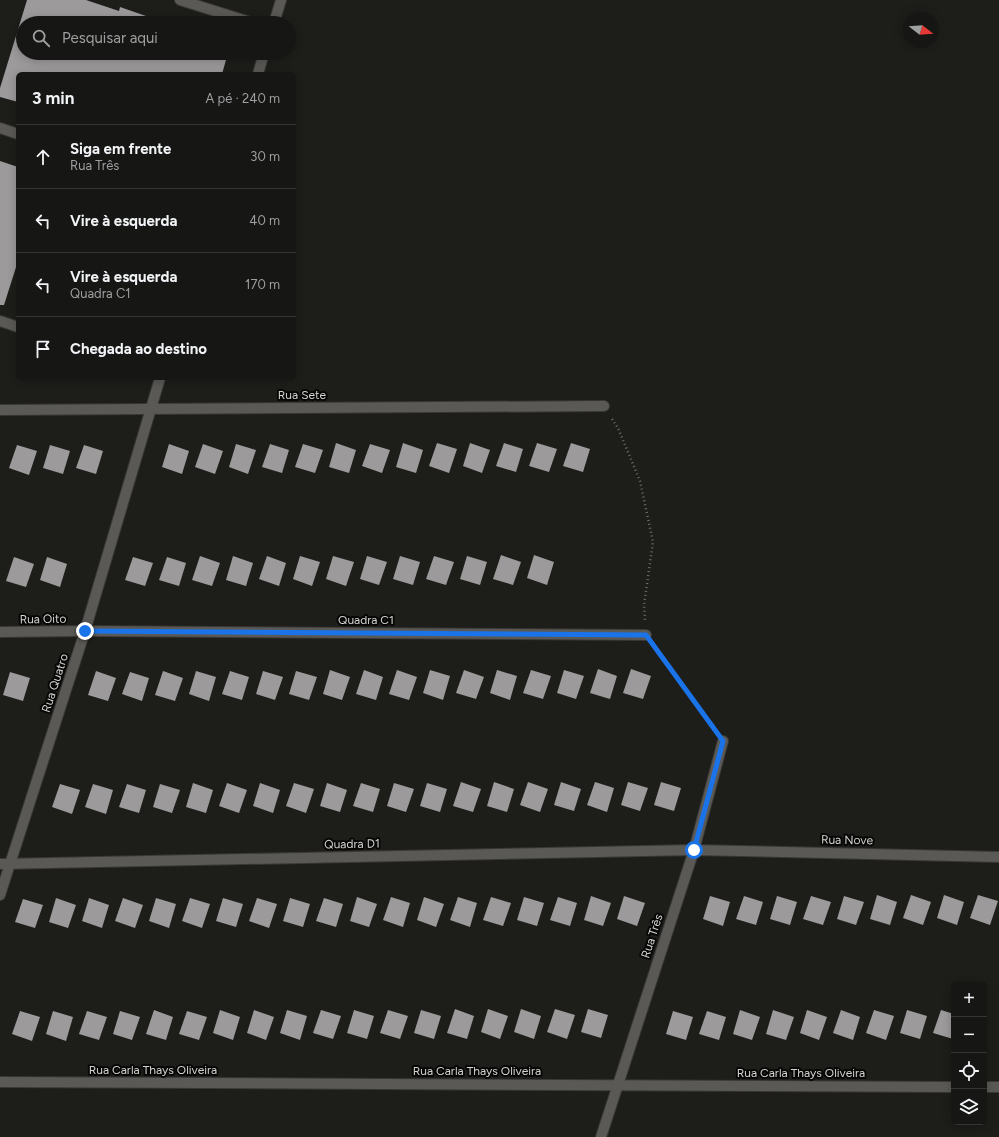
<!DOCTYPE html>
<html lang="pt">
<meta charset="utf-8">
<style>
body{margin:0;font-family:Figtree,sans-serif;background:#232322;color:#f1f3f6}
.controls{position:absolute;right:12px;bottom:12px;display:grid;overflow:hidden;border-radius:6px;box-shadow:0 2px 10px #0003}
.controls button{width:36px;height:36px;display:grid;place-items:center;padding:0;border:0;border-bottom:1px solid #353534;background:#161614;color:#f1f3f6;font:20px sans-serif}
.compass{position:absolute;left:903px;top:12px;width:36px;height:36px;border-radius:50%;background:#161614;box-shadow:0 2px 10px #0003;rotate:107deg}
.stop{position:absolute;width:12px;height:12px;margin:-9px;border:3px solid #1a73e8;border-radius:50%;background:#fff}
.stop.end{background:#1a73e8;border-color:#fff;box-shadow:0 1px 4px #0008}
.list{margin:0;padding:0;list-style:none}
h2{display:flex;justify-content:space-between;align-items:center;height:52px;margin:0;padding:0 16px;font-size:17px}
h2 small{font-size:13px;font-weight:400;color:#9e9fa0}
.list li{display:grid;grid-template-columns:26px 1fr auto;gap:12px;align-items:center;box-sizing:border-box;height:64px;padding:0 16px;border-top:1px solid #353534}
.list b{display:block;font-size:15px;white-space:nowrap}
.list p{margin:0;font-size:13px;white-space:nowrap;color:#9e9fa0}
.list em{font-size:13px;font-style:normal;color:#9e9fa0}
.icon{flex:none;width:22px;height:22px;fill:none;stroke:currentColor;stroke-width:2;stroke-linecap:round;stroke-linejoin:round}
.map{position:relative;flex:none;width:999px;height:1137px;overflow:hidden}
.search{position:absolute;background:#161614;box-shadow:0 2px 10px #0003;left:16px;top:16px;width:280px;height:44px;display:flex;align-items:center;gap:10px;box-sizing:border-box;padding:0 14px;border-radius:22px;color:#9e9fa0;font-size:15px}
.panel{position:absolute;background:#161614;box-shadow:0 2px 10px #0003;left:16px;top:72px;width:280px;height:308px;border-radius:6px}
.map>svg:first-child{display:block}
</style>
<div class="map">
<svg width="999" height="1137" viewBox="0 0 999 1137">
<rect width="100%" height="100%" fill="#1d1d1a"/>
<g fill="#9d9a9c">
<path d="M27,0H86L119,11L120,7L146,16L144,23H23V53H228L222,74H18V102L0,97V88Z"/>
<path d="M0,161L18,167V261L4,305H0Z"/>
<path d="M336,443L356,450L349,473L329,467Z"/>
<path d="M403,443L423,450L416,473L396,467Z"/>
<path d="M437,443L457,449L449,473L429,466Z"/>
<path d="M470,443L490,450L482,473L463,466Z"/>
<path d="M504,443L523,449L516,472L496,466Z"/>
<path d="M537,443L557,449L549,472L529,466Z"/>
<path d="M571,443L590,449L583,472L563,466Z"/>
<path d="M169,444L189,451L182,474L162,467Z"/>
<path d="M203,444L223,451L215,474L195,467Z"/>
<path d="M236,444L256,450L248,474L229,467Z"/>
<path d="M270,444L289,450L282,473L262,467Z"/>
<path d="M303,444L323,450L315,473L295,467Z"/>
<path d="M370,444L390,450L382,473L362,466Z"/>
<path d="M17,445L37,451L29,475L9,468Z"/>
<path d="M50,445L70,451L63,474L43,468Z"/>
<path d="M84,445L103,451L96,474L76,468Z"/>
<path d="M501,555L521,562L513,585L493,579Z"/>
<path d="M534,555L554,562L547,585L527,578Z"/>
<path d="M200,556L220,563L212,586L192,580Z"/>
<path d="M233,556L253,563L246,586L226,580Z"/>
<path d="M267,556L286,563L279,586L259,579Z"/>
<path d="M300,556L320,562L312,586L293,579Z"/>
<path d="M333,556L354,562L346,586L326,579Z"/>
<path d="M367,556L387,562L379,585L360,579Z"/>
<path d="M400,556L420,562L413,585L393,579Z"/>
<path d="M434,556L454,562L446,585L426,579Z"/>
<path d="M467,556L487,562L480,585L460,579Z"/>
<path d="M14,557L34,564L26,587L6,581Z"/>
<path d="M47,557L67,564L60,587L40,580Z"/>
<path d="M133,557L153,563L145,586L125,580Z"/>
<path d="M167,557L186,563L179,586L159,580Z"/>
<path d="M598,669L617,676L610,699L590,693Z"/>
<path d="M631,669L651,676L643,699L623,693Z"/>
<path d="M330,670L350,677L342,700L323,694Z"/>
<path d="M364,670L383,677L376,700L356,694Z"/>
<path d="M397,670L417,677L409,700L389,694Z"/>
<path d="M430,670L450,676L443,700L423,693Z"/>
<path d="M464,670L484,677L476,699L456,693Z"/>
<path d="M497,670L517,676L510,700L490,693Z"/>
<path d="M531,670L551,676L543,699L523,693Z"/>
<path d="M564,670L584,676L576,699L557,693Z"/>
<path d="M96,671L116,678L108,701L88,695Z"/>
<path d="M163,671L183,678L175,701L155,695Z"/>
<path d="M196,671L216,677L209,701L189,694Z"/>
<path d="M230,671L249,677L242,700L222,694Z"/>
<path d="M263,671L283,677L275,700L256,694Z"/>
<path d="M296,671L317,677L309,700L289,694Z"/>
<path d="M10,672L30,678L23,701L3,695Z"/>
<path d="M130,672L149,678L142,701L122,694Z"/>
<path d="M461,782L481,789L473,812L453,806Z"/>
<path d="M494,782L514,789L507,812L487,806Z"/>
<path d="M528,782L548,789L540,812L520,805Z"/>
<path d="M561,782L581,789L574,811L554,805Z"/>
<path d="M595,782L614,788L607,812L587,805Z"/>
<path d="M628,782L648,788L640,811L621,805Z"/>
<path d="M661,782L681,788L674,811L654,805Z"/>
<path d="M193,783L213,790L206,813L186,807Z"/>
<path d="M227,783L247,790L239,813L219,806Z"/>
<path d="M260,783L280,790L273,813L253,806Z"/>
<path d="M294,783L314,789L306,813L286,806Z"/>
<path d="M327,783L347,790L340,812L320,806Z"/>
<path d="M361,783L380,789L373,812L353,806Z"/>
<path d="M394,783L414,789L406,812L387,806Z"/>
<path d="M427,783L447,789L440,812L420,806Z"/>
<path d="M60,784L80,790L72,814L52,807Z"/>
<path d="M93,784L113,790L106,814L85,807Z"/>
<path d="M127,784L146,790L139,813L119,807Z"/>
<path d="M160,784L180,790L172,813L153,807Z"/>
<path d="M877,895L897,902L890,925L870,919Z"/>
<path d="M911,895L931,902L923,925L903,918Z"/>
<path d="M944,895L964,902L957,925L937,918Z"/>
<path d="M978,895L998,901L990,925L970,918Z"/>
<path d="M591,896L611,903L603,926L584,920Z"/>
<path d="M624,896L645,903L637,926L617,919Z"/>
<path d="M710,896L730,902L723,926L703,919Z"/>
<path d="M744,896L763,902L756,925L736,919Z"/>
<path d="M777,896L797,902L790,925L770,919Z"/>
<path d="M811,896L831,902L823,925L803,919Z"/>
<path d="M844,896L864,902L856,925L837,919Z"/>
<path d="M357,897L377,904L369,927L350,921Z"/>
<path d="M391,897L410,903L403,927L383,920Z"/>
<path d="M424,897L444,904L436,927L417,920Z"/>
<path d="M458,897L477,903L470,927L450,920Z"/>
<path d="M491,897L511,903L503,926L483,920Z"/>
<path d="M524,897L544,903L537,926L517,920Z"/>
<path d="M558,897L577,903L570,926L550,920Z"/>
<path d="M56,898L76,905L68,928L49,922Z"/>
<path d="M89,898L109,905L102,928L82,921Z"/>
<path d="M123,898L143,905L135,928L115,921Z"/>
<path d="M156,898L176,904L169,928L149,921Z"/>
<path d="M190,898L210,904L202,928L182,921Z"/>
<path d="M223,898L243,904L236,927L216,921Z"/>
<path d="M257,898L277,904L269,928L249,921Z"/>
<path d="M290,898L310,904L303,927L283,921Z"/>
<path d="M324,898L343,904L336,927L316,921Z"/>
<path d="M23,899L43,905L35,928L15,922Z"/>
<path d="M455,1009L474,1016L467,1039L447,1033Z"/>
<path d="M488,1009L508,1016L500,1039L481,1032Z"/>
<path d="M521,1009L541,1016L534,1039L514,1032Z"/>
<path d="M555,1009L575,1015L567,1039L547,1032Z"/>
<path d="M588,1009L608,1015L601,1038L581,1032Z"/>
<path d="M154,1010L173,1017L166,1040L146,1034Z"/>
<path d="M220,1010L240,1017L233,1040L213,1033Z"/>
<path d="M254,1010L274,1017L266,1040L247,1033Z"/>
<path d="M287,1010L307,1016L300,1040L280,1033Z"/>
<path d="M321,1010L341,1016L333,1039L313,1033Z"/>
<path d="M354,1010L374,1016L367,1039L347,1033Z"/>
<path d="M388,1010L408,1016L400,1039L380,1033Z"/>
<path d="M421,1010L441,1016L434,1039L414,1033Z"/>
<path d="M740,1010L760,1017L752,1040L733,1034Z"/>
<path d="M773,1010L794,1017L786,1040L766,1034Z"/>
<path d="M807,1010L827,1017L819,1040L800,1033Z"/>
<path d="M841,1010L860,1017L853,1040L833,1033Z"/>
<path d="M874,1010L894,1016L886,1040L866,1033Z"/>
<path d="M907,1010L927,1016L920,1039L900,1033Z"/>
<path d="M941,1010L954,1014L953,1039L933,1033Z"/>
<path d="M20,1011L40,1017L32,1041L12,1034Z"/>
<path d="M53,1011L73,1017L66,1041L46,1034Z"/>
<path d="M87,1011L107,1017L99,1040L79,1034Z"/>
<path d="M120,1011L140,1017L132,1040L113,1034Z"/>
<path d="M187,1011L207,1017L199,1040L179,1034Z"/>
<path d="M673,1011L693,1017L686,1040L666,1034Z"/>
<path d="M707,1011L726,1017L719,1040L699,1034Z"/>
</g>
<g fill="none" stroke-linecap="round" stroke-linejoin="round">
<defs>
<g id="minor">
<path d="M180,0L253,23"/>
<path d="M274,23L281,0"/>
<path d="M258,74L264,53"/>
<path d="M0,128L18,134"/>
<path d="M0,321L18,327"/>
<path d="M0,410L604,406"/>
<path d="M0,632L85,631L646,635"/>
<path d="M0,864L694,850L999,857"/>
<path d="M0,895L85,631L160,378"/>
<path d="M0,1082L954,1087"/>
<path d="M984,1087H999"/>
<path d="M601,1137L694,850L723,741"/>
</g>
</defs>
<use href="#minor" stroke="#393836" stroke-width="12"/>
<g stroke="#6c6c69" stroke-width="2.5" stroke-dasharray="1 3" stroke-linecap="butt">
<path d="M612,419L618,428L640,481L653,542L644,605L645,620"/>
<path d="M655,648L714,730"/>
</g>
<use href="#minor" stroke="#5a5956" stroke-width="10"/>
</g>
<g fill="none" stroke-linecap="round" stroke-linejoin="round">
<path stroke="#1a73e8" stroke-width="5" d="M85,631L646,635L723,741L694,850"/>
</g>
<g text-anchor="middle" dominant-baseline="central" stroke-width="4" stroke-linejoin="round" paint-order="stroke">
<g font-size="12" fill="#d5d4d2" stroke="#070706">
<text x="302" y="395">Rua Sete</text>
<text transform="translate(43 619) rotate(-1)">Rua Oito</text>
<text x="366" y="620">Quadra C1</text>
<text transform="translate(55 683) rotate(-72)">Rua Quatro</text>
<text transform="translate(847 840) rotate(1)">Rua Nove</text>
<text transform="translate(352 844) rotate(-1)">Quadra D1</text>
<text transform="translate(652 936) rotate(-72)">Rua Três</text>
<text x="153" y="1070">Rua Carla Thays Oliveira</text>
<text x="477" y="1071">Rua Carla Thays Oliveira</text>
<text x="801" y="1073">Rua Carla Thays Oliveira</text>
</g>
</g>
</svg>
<div class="controls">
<button>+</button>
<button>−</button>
<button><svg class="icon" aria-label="locate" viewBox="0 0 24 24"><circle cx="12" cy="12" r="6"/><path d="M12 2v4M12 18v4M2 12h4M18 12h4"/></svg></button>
<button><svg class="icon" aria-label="layers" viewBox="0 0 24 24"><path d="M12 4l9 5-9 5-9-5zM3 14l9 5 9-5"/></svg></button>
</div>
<svg class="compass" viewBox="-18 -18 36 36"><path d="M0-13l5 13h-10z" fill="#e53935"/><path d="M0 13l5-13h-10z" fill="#9e9fa0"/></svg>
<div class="stop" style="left:694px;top:850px"></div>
<div class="stop end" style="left:85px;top:631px"></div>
<div class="search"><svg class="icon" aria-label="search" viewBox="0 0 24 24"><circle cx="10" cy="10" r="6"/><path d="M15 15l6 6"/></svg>Pesquisar aqui</div>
<section class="panel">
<h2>3 min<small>A pé · 240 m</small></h2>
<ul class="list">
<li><svg class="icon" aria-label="ahead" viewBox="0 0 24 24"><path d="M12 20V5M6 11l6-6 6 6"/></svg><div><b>Siga em frente</b><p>Rua Três</p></div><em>30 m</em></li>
<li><svg class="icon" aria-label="left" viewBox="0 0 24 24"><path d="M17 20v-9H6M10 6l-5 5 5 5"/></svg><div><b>Vire à esquerda</b></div><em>40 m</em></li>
<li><svg class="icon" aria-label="left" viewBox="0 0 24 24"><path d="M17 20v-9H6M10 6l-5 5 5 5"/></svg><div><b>Vire à esquerda</b><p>Quadra C1</p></div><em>170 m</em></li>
<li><svg class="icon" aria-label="arrive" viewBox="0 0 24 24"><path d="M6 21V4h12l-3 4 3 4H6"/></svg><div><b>Chegada ao destino</b></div></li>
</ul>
</section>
</div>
